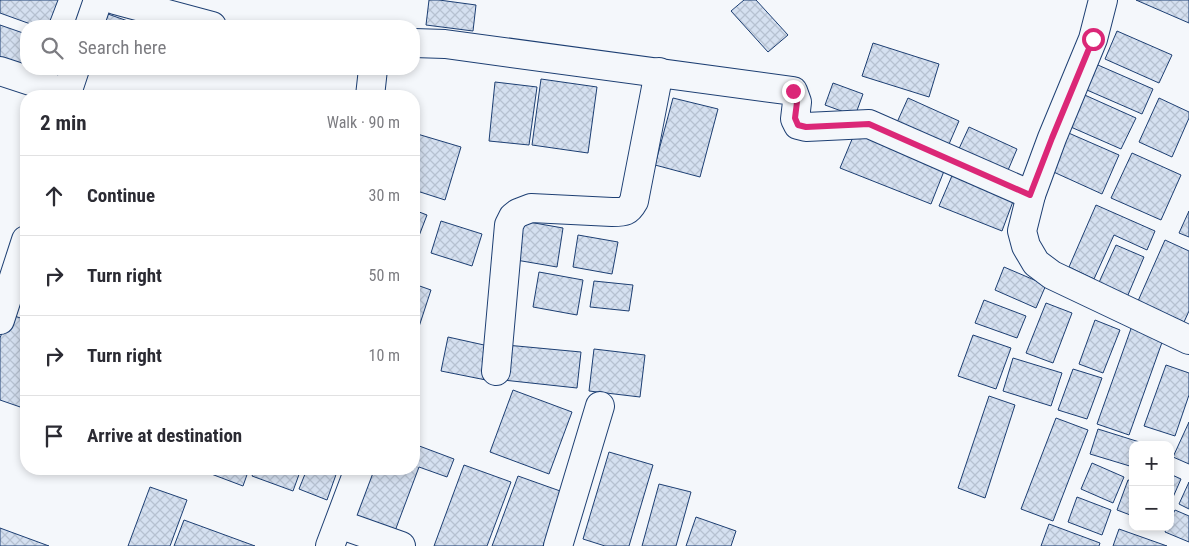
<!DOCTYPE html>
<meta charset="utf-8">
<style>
body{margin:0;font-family:"Roboto Condensed",sans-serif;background:#f2f2f3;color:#2b2b33}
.controls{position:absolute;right:15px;bottom:15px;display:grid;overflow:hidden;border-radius:10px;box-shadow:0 2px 8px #0003}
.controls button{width:45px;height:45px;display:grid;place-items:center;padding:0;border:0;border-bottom:1px solid #e1e1e2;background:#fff;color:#2b2b33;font:25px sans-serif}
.stop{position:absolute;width:15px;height:15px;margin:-11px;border:4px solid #db2777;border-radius:50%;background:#fff}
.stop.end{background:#db2777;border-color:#fff;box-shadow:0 1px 5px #0008}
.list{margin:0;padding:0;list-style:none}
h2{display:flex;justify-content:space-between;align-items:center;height:65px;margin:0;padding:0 20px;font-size:21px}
h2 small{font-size:16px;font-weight:400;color:#7c7c81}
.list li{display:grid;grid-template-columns:32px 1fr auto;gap:15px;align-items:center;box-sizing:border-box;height:80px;padding:0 20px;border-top:1px solid #e1e1e2}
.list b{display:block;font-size:19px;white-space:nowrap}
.list em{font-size:16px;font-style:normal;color:#7c7c81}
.icon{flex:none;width:28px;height:28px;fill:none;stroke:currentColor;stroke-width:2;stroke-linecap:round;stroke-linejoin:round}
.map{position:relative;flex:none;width:1189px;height:546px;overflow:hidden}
.search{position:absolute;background:#fff;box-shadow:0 2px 8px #0003;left:20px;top:20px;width:400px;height:55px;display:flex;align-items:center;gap:12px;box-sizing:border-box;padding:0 18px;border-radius:20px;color:#7c7c81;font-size:19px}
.panel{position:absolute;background:#fff;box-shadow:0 2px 8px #0003;left:20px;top:90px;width:400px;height:385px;border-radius:20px}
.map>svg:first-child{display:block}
</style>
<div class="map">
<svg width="1189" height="546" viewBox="0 0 1189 546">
<defs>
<pattern id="building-cross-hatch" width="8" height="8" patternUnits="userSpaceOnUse" patternTransform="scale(1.25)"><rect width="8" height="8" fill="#d5e0f0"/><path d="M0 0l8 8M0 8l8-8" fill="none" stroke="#b6c1d1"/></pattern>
</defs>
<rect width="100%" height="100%" fill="#f4f7fb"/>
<g fill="url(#building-cross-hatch)" stroke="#1d3f73">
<path d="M0,0H58L48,26H36L0,13Z"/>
<path d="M429,0H439L476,5L473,31L426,25Z"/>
<path d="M744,0H756L788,35L768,52L731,11Z"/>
<path d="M1136,0H1189V23L1159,10Z"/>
<path d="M105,13L142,26H100Z"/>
<path d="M0,25L26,34V69H40L37,77L0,63Z"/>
<path d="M1117,31L1172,55L1159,83L1105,59Z"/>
<path d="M873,43L939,64L929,97L862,76Z"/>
<path d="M1091,62L1153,89L1142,114L1080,87Z"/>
<path d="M541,79L597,87L588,153L532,145Z"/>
<path d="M495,82L537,87L529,145L489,141Z"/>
<path d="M833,83L863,94L855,116L825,105Z"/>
<path d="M1078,92L1136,118L1121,149L1064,124Z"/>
<path d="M673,98L718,109L700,177L655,165Z"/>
<path d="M908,98L959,121L946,151L894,129Z"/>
<path d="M1159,98L1189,112V118L1172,157L1139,142Z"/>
<path d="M858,125L948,161L931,204L840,168Z"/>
<path d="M969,127L1017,149L1006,175L957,153Z"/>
<path d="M1064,131L1119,155L1102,194L1047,169Z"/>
<path d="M414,133L461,147L445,200L414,190Z"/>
<path d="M1132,153L1181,175L1161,220L1111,198Z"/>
<path d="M954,171L1015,196L1002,231L939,206Z"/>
<path d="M1096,205L1155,231L1147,250L1114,235L1094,279L1069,267Z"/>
<path d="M414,210L427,215L414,249Z"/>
<path d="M1189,211V237L1179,233Z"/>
<path d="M441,221L482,234L472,266L431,253Z"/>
<path d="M523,221L563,228L557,267L516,260Z"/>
<path d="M578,235L618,242L612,274L573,267Z"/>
<path d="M1165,240L1189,251V311L1184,322L1138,301Z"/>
<path d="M1116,245L1144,257L1125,302L1096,289Z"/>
<path d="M1004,267L1046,285L1036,308L995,290Z"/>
<path d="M539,272L583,280L577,315L533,307Z"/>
<path d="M594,281L633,285L629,311L590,307Z"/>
<path d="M414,284L431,290L414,342Z"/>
<path d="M984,300L1026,316L1017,338L975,323Z"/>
<path d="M1046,303L1072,313L1053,363L1026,353Z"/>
<path d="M9,314L26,320V409L0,400V338Z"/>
<path d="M1095,320L1120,330L1103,373L1079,364Z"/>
<path d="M1133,323L1165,334L1129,435L1097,424Z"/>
<path d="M973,335L1011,348L996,389L958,376Z"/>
<path d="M448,337L493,347L486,380L441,371Z"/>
<path d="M506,345L581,352L577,388L503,380Z"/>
<path d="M594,349L645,355L640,397L589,391Z"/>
<path d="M1013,358L1062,373L1051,406L1003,391Z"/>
<path d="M1166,365L1189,373V395L1175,436L1144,426Z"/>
<path d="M1073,369L1102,378L1087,419L1058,410Z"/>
<path d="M513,390L572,412L549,474L490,452Z"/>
<path d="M989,396L1015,405L985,498L958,488Z"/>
<path d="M1056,418L1088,430L1053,521L1021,509Z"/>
<path d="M1189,422V464L1173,457Z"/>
<path d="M1098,429L1149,445H1133V467L1090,454Z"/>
<path d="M414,444L454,459L447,477L419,467L395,531L352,515L369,469H414Z"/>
<path d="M609,452L653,465L629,546H605L583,539Z"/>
<path d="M1092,463L1124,477L1113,503L1081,489Z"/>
<path d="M464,465L511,482L487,546H434Z"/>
<path d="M198,469H249L243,486Z"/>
<path d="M255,469H301L293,491L252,476Z"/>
<path d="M307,469H338L327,500L299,489Z"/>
<path d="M1170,474L1181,479L1170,504Z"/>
<path d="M518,476L563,492L543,546H492Z"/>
<path d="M1128,480L1133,481V516L1117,510Z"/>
<path d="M1189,482V509L1179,504Z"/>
<path d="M659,484L691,492L676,546H642Z"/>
<path d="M150,487L187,500L170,546H128Z"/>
<path d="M1077,497L1111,510L1102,535L1068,522Z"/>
<path d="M1175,510L1189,516V542L1165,532L1167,527H1170V520Z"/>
<path d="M696,517L736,531L731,546H686Z"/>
<path d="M184,520L255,546H174Z"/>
<path d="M1049,524L1100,543L1099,546H1041Z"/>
<path d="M0,528L49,546H0Z"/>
<path d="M1119,529L1167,546H1113Z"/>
</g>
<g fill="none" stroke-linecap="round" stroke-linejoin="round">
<defs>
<g id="minor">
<path d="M115,0L212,26"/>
<path d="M1103,0L1093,39L1052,138L1031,195L1022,231L1026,246L1036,263L1052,275L1189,340"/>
<path d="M89,26L98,0"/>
<path d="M414,43L445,44L793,91L797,102L795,119L798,125L806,127L869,124L1031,195"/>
<path d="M0,71L67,93"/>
<path d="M66,96L75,69"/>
<path d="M370,96L373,69"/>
<path d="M0,320L26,240"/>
<path d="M496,371L509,225L513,217L518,213L531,208L612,212C625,212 628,212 634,201L659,72"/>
<path d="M339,524L401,546"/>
<path d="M330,546L359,469"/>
<path d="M558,546L600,406"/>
</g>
</defs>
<use href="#minor" stroke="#1d3f73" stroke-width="30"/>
<use href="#minor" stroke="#f4f7fb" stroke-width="28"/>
</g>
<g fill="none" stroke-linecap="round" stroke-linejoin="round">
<path stroke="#db2777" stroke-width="6" d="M793,91L797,102L795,118L798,125L806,127L869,124L1030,195L1052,138L1093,39"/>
</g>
</svg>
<div class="controls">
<button>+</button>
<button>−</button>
</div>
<div class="stop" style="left:1093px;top:39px"></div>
<div class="stop end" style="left:793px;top:91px"></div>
<div class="search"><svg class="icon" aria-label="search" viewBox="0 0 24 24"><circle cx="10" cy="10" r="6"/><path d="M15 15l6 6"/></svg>Search here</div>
<section class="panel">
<h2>2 min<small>Walk · 90 m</small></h2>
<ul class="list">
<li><svg class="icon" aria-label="ahead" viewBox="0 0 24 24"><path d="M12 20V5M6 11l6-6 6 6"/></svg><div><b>Continue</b></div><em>30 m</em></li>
<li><svg class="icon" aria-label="right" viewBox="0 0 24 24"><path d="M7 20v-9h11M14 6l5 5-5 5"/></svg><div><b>Turn right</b></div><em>50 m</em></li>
<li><svg class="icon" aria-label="right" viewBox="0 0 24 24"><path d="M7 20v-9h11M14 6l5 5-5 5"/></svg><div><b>Turn right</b></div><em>10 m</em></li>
<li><svg class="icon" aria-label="arrive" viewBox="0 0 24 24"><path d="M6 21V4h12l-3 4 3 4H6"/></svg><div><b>Arrive at destination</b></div></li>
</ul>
</section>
</div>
